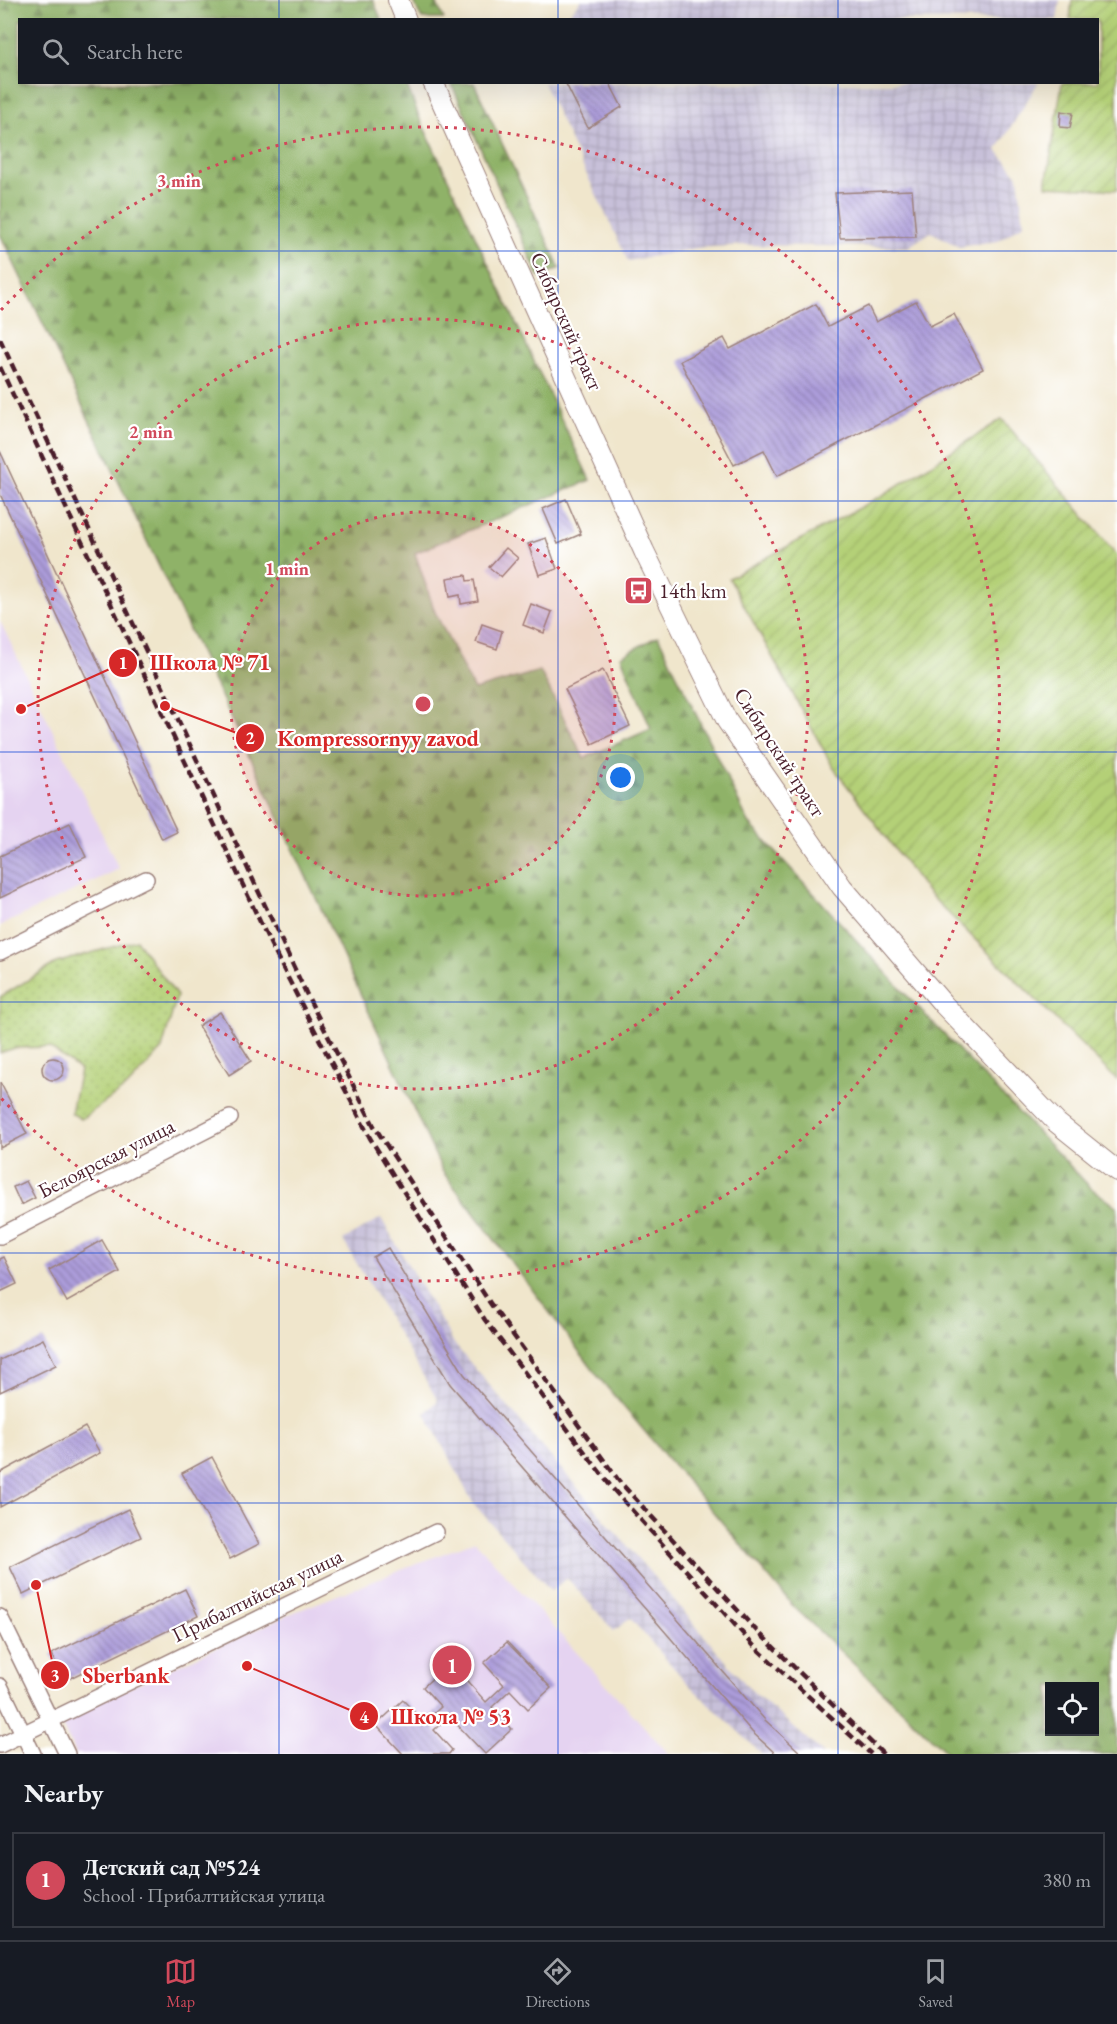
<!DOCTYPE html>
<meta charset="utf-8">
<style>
body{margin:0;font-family:"EB Garamond",serif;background:#20242c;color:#f1f3f6}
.controls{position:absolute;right:18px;bottom:18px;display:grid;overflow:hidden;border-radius:0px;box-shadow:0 6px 24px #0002}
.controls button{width:54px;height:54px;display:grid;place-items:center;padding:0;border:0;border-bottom:2px solid #363941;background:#171b24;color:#f1f3f6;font:30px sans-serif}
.you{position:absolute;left:621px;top:778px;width:21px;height:21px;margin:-15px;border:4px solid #fff;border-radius:50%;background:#1a73e8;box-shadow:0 0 0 9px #1a73e833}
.badge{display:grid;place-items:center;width:39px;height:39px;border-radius:50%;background:#d1495b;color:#fff;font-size:20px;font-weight:700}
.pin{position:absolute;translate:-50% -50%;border:3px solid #fff;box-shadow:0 2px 6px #0006}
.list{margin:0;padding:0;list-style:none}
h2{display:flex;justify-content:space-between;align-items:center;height:78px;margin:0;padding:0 24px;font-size:26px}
h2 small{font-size:20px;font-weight:400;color:#9ea1a6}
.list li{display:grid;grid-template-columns:39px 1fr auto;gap:18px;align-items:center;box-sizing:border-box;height:96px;margin:0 12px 12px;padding:0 12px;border:2px solid #363941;border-radius:0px}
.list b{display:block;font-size:22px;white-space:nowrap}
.list p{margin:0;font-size:20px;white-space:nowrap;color:#9ea1a6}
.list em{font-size:20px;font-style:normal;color:#9ea1a6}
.icon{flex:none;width:33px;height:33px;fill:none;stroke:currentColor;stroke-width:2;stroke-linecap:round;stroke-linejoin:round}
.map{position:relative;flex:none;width:1117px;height:1754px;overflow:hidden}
.search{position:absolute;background:#171b24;box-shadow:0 6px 24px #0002;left:18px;right:18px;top:18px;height:66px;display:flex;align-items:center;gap:15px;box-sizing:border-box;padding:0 21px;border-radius:0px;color:#9ea1a6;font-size:22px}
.sheet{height:186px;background:#171b24}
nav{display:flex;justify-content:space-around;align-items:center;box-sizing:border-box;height:84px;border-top:2px solid #363941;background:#171b24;font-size:16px;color:#9ea1a6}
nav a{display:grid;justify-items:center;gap:3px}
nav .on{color:#d1495b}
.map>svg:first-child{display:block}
</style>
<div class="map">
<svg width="1117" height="1754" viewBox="0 0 1117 1754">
<defs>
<pattern id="industrial-grid" width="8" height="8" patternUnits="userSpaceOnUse" patternTransform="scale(1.5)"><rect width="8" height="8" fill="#c7c0d9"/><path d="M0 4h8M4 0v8" fill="none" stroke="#aca5ba"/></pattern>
<pattern id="forest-firs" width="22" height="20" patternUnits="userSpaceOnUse" patternTransform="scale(1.5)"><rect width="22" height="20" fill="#8fb268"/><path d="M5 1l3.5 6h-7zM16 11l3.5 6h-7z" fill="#779056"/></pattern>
<pattern id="park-dots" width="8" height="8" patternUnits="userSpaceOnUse" patternTransform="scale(1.5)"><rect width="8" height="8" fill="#b4d077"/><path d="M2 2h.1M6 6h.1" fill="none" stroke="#9cb267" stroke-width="1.8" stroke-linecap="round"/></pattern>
<pattern id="garden-furrows" width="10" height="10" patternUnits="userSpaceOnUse" patternTransform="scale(1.5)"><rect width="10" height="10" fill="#b4d077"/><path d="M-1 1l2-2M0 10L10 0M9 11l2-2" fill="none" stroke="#9cb267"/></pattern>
<pattern id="building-back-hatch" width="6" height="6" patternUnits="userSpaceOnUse" patternTransform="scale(1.5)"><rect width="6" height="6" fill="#ac9cda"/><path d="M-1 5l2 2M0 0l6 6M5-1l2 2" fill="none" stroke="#8e7fb1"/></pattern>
</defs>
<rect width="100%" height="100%" fill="#fff"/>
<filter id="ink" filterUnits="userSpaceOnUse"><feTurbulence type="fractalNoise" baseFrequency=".0167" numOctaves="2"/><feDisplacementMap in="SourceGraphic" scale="12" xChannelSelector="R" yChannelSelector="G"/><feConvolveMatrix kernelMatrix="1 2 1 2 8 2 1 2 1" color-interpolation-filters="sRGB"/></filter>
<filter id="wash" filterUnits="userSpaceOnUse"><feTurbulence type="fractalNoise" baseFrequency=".008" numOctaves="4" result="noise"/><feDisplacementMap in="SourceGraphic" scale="24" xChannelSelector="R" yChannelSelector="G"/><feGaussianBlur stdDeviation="1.35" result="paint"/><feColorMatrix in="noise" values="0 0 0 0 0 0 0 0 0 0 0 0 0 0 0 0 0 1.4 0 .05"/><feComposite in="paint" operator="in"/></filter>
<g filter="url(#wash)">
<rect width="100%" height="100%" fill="#f0e6cc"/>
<g fill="#e5d3f1">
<path d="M0,621L119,869L0,926Z"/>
<path d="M475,1541L669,1754H76L59,1720L292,1613Z"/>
</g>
<g fill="url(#industrial-grid)">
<path d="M581,0H1060L1057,20L565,19Z"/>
<path d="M543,83H1038L997,150L1018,176L1024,224L998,241L959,247L931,232L908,247L745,245L697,248L628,261Z"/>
<path d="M381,1218L455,1345L749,1688L824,1754H762L689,1685L630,1618L614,1631L567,1578L551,1591L473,1503L425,1413L438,1401L343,1240Z"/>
</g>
<g fill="url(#forest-firs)" stroke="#6c684a" stroke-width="1.5" fill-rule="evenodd">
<path d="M0,0H373L381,19L20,20V82L406,83L420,119L590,480L415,553L435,612L474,690L540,671L584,758L651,729L621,656L658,636L749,823L913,1002L1091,1188L1117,1207V1754H948L794,1607L600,1379L443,1172L264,786L0,234ZM1094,1686V1732H1050V1686Z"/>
<path d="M413,0H435L444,19H422Z"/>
<path d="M451,83H474L560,268L539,277Z"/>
</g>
<path fill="url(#park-dots)" stroke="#7f7851" stroke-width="1.5" d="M136,940L177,996L162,1049L128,1086L81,1119L71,1113L80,1070L49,1047L15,1048L0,1053V997L56,963Z"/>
<g fill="url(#garden-furrows)" stroke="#7f7851" stroke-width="1.5">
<path d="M1072,0H1117V190L1046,186L1062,83L1098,82V20L1070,19Z"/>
<path d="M1002,419L1117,555V1080L928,893L833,767L729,578L883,495Z"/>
</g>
<g id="blocks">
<g fill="url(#building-back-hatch)">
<path d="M565,82H609L622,107L588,128Z"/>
<path d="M1061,111L1073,113L1070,128L1060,127Z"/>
<path d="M912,190L916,237L840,238L835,193Z"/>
<path d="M916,301L930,326L954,314L983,369L777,476L764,450L734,465L680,361L724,338L730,349L816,304L828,327L868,306L876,322Z"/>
<path d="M0,451L177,832L162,839L0,494Z"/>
<path d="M566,499L581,534L558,544L543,509Z"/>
<path d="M546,538L557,569L539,575L528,544Z"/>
<path d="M506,548L518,558L501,577L489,567Z"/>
<path d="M466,575L467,581L474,580L478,601L461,604L460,595L450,597L447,578Z"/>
<path d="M531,604L552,612L544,633L523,625Z"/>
<path d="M482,624L502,631L497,649L476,642Z"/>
<path d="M603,670L630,726L592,744L565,689Z"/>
<path d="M70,823L86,857L0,898V856Z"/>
<path d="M220,1012L251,1061L229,1075L198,1026Z"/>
<circle cx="53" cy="1069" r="11"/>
<path d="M0,1082L27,1134L0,1148Z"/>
<path d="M26,1181L35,1198L21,1205L13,1187Z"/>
<path d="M102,1240L120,1272L67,1302L49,1270Z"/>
<path d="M388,1248L464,1374L765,1720L802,1754H776L752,1732L450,1384L373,1257Z"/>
<path d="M4,1257L17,1284L0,1292V1259Z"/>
<path d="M43,1339L56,1365L0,1392V1360Z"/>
<path d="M85,1427L100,1453L0,1507V1473Z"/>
<path d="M212,1457L259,1544L230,1559L182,1473Z"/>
<path d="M128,1509L141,1537L23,1594L10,1567Z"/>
<path d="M185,1589L198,1616L64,1681L51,1654Z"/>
<path d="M507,1642L551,1688L528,1709L510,1690L492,1707L512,1729L485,1754L449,1716L434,1730L452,1750L449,1754H403L376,1725L403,1700L424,1722L441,1707L423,1687L450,1662L486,1702L504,1685L484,1663Z"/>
</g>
</g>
</g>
<g filter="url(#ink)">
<use href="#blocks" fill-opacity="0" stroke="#9d827c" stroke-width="1.5"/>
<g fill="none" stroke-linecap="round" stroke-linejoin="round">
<defs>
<g id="minor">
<path d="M0,952L146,879"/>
<path d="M0,1236L230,1118"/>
<path d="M0,1617L67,1754"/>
<path d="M0,1686L33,1754"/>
<path d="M0,1745L436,1532"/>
</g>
<g id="major">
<path d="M398,0L406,20"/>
<path d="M433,82L644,551L727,721L842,887L944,1005L1057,1123L1117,1171"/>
</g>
</defs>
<use href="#minor" stroke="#9d827c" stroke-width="18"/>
<use href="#major" stroke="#9d827c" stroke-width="22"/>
<use href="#minor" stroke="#fff" stroke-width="15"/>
<use href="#major" stroke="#fff" stroke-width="20"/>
<g stroke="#4a1f2b" stroke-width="4.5" stroke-dasharray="9 4.5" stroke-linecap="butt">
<path d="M0,339L306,993L374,1126L490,1303L619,1481L754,1628L883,1754"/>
<path d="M0,367L271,945L370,1138L432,1237L485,1320L612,1488L754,1646L871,1754"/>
</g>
</g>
</g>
<path fill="none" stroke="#1d4ed8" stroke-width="1.5" stroke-opacity="0.55" d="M279,0V20M558,0V20M838,0V20M279,82V1754M558,82V1754M838,82V1754M0,251H1117M0,501H1117M0,752H1117M0,1002H1117M0,1253H1117M0,1503H1117"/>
<circle cx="423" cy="704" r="192" fill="#d1495b" fill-opacity=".12"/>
<g fill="none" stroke="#d1495b" stroke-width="3" stroke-dasharray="3 6">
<circle cx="423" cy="704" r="192"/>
<circle cx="423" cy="704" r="385"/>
<path d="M1 310A577 577 0 1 1 1 1098"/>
</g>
<defs>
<symbol id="bus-square" viewBox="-11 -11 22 22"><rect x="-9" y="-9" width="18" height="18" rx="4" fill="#d1495b" stroke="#fff"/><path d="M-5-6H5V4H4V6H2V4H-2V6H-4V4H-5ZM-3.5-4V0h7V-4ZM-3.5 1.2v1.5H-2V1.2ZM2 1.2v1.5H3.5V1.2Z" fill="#fff"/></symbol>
</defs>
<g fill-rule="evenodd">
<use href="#bus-square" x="622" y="574" width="33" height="33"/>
</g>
<g text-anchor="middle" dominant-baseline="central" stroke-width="4.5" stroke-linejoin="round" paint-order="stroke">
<g font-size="21" fill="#4a1f2b" stroke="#fff">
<text transform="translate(567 321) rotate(66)">Сибирский тракт</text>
<text transform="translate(780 752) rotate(57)">Сибирский тракт</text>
<text transform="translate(106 1158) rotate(-27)">Белоярская улица</text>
<text transform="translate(257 1595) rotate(-26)">Прибалтийская улица</text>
</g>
<g font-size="21" fill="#4a1f2b" stroke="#fff" text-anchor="start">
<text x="659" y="590">14th km</text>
</g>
</g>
<circle cx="423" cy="704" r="9" fill="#d1495b" stroke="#fff" stroke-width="3"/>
<g font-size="18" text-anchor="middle" font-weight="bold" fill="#d1495b" stroke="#fff" stroke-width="4.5" stroke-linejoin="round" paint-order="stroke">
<text x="179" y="187">3 min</text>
<text x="151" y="438">2 min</text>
<text x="287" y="575">1 min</text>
</g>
<path fill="none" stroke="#d62828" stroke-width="2" d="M21 709L123 663M165 706L250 738M36 1585L55 1675M247 1666L364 1716"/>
<g fill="#d62828" stroke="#fff" stroke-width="2">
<circle cx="21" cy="709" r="6"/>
<circle cx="165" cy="706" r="6"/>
<circle cx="36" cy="1585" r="6"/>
<circle cx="247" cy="1666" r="6"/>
<circle cx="123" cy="663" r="15"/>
<circle cx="250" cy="738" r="15"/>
<circle cx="55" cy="1675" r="15"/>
<circle cx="364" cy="1716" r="15"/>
</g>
<g font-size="18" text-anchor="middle" font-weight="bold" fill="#fff">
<text x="123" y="669">1</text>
<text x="250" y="744">2</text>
<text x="55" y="1682">3</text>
<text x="364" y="1723">4</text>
</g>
<g font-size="22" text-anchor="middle" font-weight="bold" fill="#d62828" stroke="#fff" stroke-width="4.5" stroke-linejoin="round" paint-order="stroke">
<text x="210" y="670">Школа № 71</text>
<text x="378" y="746">Kompressornyy zavod</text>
<text x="126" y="1683">Sberbank</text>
<text x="451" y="1724">Школа № 53</text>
</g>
</svg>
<div class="controls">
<button><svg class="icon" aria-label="locate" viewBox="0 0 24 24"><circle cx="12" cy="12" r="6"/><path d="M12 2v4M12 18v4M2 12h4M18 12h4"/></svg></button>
</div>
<div class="you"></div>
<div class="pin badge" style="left:452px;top:1665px">1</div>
<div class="search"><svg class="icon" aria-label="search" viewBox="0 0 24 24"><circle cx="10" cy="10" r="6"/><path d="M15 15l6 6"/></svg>Search here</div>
</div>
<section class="sheet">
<h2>Nearby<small></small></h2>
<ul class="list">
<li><span class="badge">1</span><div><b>Детский сад №524</b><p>School · Прибалтийская улица</p></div><em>380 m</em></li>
</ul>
</section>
<nav>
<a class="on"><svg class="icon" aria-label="map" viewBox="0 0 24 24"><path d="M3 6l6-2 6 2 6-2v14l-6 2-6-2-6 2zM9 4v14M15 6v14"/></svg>Map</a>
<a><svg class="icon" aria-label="directions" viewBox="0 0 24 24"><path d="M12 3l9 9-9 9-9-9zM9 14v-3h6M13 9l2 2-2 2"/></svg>Directions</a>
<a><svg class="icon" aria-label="saved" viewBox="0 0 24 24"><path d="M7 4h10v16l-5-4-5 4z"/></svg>Saved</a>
</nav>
